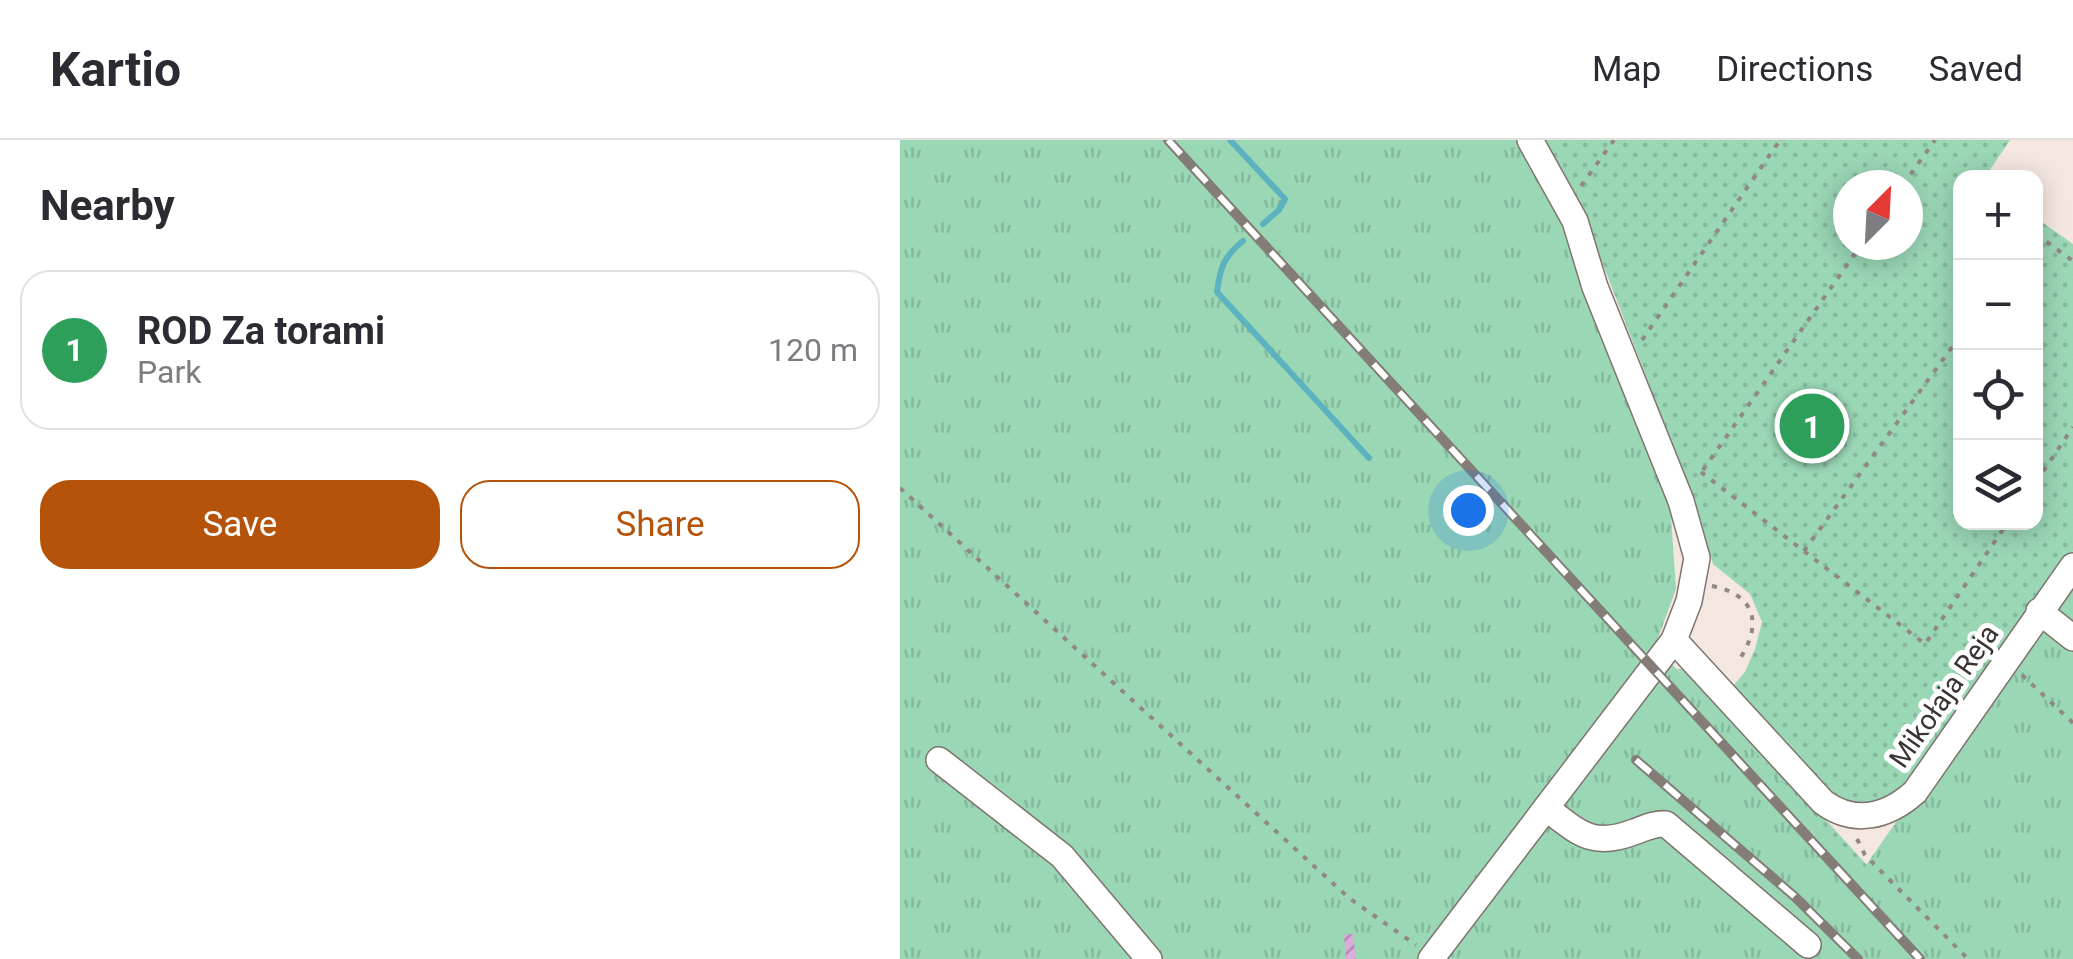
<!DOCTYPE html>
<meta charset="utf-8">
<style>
body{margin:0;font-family:Roboto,sans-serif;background:#f7f7f7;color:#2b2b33}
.controls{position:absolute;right:30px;top:30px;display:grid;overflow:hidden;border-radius:20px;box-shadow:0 5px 25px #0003}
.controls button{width:90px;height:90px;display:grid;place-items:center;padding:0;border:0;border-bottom:2px solid #e1e1e2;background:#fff;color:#2b2b33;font:50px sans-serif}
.compass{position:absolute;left:933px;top:30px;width:90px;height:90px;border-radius:50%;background:#fff;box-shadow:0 5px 25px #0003;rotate:24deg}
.you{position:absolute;left:568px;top:370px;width:35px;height:35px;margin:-25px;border:8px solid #fff;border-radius:50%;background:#1a73e8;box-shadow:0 0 0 15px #1a73e833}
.badge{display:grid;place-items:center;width:65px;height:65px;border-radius:50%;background:#b45309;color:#fff;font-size:32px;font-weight:700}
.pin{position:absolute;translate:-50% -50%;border:5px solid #fff;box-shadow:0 2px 10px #0006}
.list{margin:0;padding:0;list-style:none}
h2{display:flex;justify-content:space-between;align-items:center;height:130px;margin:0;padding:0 40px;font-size:42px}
h2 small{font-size:32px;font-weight:400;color:#7c7c81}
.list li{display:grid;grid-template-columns:65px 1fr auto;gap:30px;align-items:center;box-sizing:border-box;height:160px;margin:0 20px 20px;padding:0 20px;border:2px solid #e1e1e2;border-radius:30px}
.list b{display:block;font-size:38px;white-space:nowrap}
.list p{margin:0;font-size:32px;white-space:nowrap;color:#7c7c81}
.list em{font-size:32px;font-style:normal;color:#7c7c81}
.actions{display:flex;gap:20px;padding:30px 40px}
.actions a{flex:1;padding:22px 0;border:2px solid #b45309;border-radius:30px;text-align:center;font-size:35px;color:#b45309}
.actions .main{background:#b45309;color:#fff}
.icon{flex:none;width:55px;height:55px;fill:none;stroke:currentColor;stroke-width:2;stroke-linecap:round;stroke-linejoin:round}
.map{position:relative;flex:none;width:1173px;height:819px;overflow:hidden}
header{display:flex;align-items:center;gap:60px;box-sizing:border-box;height:140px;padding:0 50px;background:#fff;border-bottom:2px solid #e1e1e2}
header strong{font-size:48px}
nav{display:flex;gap:55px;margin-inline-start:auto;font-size:35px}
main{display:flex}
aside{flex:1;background:#fff}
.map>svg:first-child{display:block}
</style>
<header>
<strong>Kartio</strong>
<nav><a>Map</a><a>Directions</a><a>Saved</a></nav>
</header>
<main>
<aside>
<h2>Nearby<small></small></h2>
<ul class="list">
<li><span class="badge" style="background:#2e9e5b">1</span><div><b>ROD Za torami</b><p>Park</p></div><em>120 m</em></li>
</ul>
<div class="actions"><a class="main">Save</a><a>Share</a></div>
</aside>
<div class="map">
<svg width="1173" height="819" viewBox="0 0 1173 819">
<defs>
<pattern id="grass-dots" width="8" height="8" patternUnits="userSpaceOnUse" patternTransform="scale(2.5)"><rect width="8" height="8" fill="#9ad7b5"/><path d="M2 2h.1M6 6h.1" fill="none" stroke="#85b99c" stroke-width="1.8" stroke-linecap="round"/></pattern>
<pattern id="park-tufts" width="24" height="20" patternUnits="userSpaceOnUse" patternTransform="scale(2.5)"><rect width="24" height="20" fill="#9ad7b5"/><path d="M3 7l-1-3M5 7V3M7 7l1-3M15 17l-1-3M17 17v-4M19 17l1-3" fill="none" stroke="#85b99c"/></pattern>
<pattern id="building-hatch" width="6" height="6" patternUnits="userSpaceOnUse" patternTransform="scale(2.5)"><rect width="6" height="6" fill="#dbabdc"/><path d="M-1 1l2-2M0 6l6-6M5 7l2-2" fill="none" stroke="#b38cb3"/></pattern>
</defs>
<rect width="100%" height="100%" fill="#f4e7df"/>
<g fill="url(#grass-dots)" fill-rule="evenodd">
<path d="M643,0H1110L1085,37L1060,38V382H1136V78L1173,104V411L1024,627L1007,649L971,668L936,661L828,552L845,532L855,509L862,482L850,454L813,424L796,367L683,72ZM948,45H1008V105H948Z"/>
<path d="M788,528L995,756L1041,819L777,529Z"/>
</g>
<path fill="url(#park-tufts)" d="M0,0H625L687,128L768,333L776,449L755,506L964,728L1173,428V819H0Z"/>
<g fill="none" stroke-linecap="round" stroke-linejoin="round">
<g stroke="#5cb3bf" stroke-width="6">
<path d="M330,0L385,59L379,70L363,84"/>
<path d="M343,101C324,116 320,128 317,152L469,318"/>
</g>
</g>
<path fill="url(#building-hatch)" d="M453,794L456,819H446L444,795Z"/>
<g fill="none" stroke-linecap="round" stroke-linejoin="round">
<defs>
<g id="minor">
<path d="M1139,471L1173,498"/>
<path d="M774,500L923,662C954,685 987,677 1015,652L1173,426"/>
<path d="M39,620L162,716L249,819"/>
<path d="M646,668C679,693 692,708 734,692C745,688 754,683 766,684L908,805"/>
<path d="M531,819L774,500L789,461L797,418L781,361L695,147L675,81L630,0"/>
</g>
</defs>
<use href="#minor" stroke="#7f746d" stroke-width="28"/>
<g stroke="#918883" stroke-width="4" stroke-dasharray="5 8" stroke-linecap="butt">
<path d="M1003,45L1035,0"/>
<path d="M681,46L714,0"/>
<path d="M1136,94L1173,121"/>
<path d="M742,200L880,0"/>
<path d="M803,330L961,105"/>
<path d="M801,332L1025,504L1108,382"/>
<path d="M1136,342L1173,287"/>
<path d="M0,348L449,758L516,805"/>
<path d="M904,411L1060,196"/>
<path d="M812,446C856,455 863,484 839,520"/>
<path d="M1122,535L1173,583"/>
<path d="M957,699L965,715L1068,819"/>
</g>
<use href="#minor" stroke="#fff" stroke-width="25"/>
<defs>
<g id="rail">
<path d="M268,0L1020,819"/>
<path d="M736,620L894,756L958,819"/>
</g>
</defs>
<use href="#rail" stroke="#847c77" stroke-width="10"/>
<use href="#rail" stroke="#fff" stroke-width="6" stroke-dasharray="19" stroke-linecap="butt"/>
</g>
<g text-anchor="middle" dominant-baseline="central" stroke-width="10" stroke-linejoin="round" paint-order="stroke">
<g font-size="28" fill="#3a3532" stroke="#fff">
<text transform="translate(1044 556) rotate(-55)">Mikołaja Reja</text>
</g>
</g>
</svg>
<div class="controls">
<button>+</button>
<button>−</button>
<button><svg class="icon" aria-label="locate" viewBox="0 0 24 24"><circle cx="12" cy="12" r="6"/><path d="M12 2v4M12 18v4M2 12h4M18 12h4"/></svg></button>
<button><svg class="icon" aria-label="layers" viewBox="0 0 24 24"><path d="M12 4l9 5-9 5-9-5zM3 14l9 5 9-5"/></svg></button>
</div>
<svg class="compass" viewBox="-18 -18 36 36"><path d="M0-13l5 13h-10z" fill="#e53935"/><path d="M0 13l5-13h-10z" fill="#7c7c81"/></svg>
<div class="you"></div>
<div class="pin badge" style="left:912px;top:286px;background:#2e9e5b">1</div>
</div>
</main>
